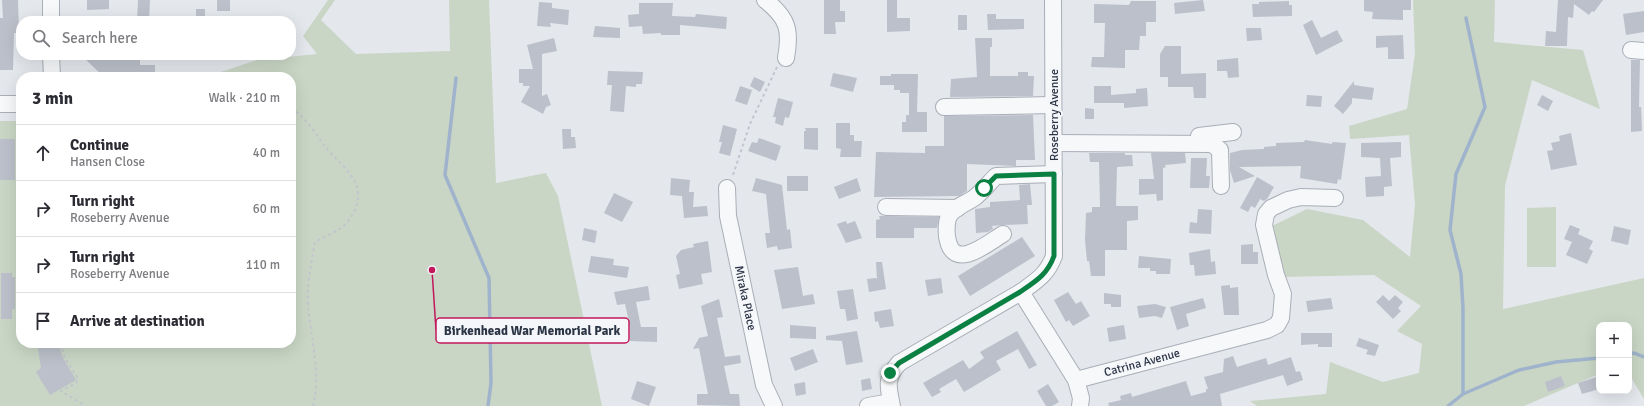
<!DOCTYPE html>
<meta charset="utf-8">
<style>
body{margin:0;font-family:Signika,sans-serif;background:#f7f7f7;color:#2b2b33}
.controls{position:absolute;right:12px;bottom:12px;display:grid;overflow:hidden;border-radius:8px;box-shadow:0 4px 16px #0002}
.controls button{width:36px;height:36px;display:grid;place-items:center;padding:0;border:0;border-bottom:1px solid #e1e1e2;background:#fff;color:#2b2b33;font:20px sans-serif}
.stop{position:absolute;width:12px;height:12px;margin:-9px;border:3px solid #0b8043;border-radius:50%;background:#fff}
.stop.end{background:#0b8043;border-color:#fff;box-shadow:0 1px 4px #0008}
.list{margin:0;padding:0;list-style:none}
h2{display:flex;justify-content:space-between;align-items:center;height:52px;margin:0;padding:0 16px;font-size:17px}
h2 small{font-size:13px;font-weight:400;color:#7c7c81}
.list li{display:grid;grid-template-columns:26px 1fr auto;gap:12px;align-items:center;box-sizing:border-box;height:56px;padding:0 16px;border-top:1px solid #e1e1e2}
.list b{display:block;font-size:15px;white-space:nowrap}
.list p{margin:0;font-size:13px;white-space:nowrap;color:#7c7c81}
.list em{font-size:13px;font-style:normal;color:#7c7c81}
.icon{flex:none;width:22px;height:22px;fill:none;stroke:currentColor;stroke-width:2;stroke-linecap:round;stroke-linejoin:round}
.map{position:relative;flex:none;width:1644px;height:406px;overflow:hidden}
.search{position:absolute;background:#fff;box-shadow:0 4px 16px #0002;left:16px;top:16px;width:280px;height:44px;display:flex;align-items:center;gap:10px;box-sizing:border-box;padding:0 14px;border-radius:16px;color:#7c7c81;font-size:15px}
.panel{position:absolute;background:#fff;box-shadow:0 4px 16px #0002;left:16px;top:72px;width:280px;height:276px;border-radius:16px}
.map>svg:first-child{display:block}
</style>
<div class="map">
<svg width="1644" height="406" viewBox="0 0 1644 406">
<rect width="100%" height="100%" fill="#e4e7ec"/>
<g fill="#c9d6c5">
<path d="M328,0H335L321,20L356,54L450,51L449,0H489L496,183L546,173L558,196L602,406H0V121H21V343H291V77H206L257,60L317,54L303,36Z"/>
<path d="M1413,0H1495L1494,42L1583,50L1600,109L1532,80L1505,186L1503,309L1644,278V399L1629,374V325H1599V374L1524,406H1257L1250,401L1326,394L1330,362L1383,382L1419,373L1422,344L1397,331L1421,306L1374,275L1282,277L1266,229L1307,209L1363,220L1410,257L1415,204L1409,135L1350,139L1349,126L1407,109L1415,54Z"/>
<path d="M1556,207V267H1527V208Z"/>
</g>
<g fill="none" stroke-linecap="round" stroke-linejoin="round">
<g stroke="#9fb4cc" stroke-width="3.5">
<path d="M456,78L445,175L489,278L491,383L488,406"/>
<path d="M1629,354L1634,353L1644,357"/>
<path d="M1463,394V308L1461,274L1450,230L1456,174L1485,107L1466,18"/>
<path d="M1448,406L1463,394L1519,370L1556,362L1599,358"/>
</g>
</g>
<g fill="#bbc0ca">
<path d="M2,0H18L19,33H14L13,70H0V18H3Z"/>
<path d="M87,0H109V9L87,10Z"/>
<path d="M138,0H150L149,21H137Z"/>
<rect x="217" y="0" width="13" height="11"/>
<path d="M824,0H840V11H845V22H835L836,34H824Z"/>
<path d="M887,0H897V18H910V31L887,32Z"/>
<path d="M1203,0L1205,11L1175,14L1174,3Z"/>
<path d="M1364,0H1411V10H1403V20L1372,19L1373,12L1364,11Z"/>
<path d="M1558,0H1603L1594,12L1592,11L1589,15L1574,4L1573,18L1568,17L1567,46H1545L1546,31L1556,32Z"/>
<path d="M1131,1H1156V22H1146V36H1140L1139,50H1125V68L1091,67L1092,57H1104L1105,23H1094V4L1129,5Z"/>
<path d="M1289,1V5H1292V16L1253,17L1252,4H1259V2Z"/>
<path d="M539,2L552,3V8L569,10L568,25L550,23L551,27L537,26Z"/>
<path d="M639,3H673L672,16L695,17L696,14L727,17L726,29L680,25V35H661V33L643,34L642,26L629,27L628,15L639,14Z"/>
<rect x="196" y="9" width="9" height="9"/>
<path d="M1644,11V32L1626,35L1623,14Z"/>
<path d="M987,14H996V19H1024V29L988,30Z"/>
<rect x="958" y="15" width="9" height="15"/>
<path d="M1312,20L1321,38L1337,30L1343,41L1316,55L1303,25Z"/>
<path d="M595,26L620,28V38L593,37Z"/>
<path d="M1246,28H1261L1262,40L1247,41Z"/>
<path d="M1403,35L1404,59H1388V47L1376,48V36Z"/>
<path d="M554,38L557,51L542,54V96L547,94L551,105L546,107L543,114L521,102L530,86H523V83H519V69H533L527,45Z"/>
<path d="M975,38H992V47H990V76H1018V72H1028V76H1034L1033,96L950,97L951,79L977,77Z"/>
<path d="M1165,46H1181V74L1206,73V98H1194L1193,87H1168V77H1160V54Z"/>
<path d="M81,55H140V65H155V76L104,77Z"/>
<path d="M1238,58L1239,77L1228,78L1227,71H1217V60Z"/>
<path d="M1631,60H1640L1639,107H1641L1642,131L1631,132Z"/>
<path d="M608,71L643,72L642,84H636V87L626,86L624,112L610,111L612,85H607Z"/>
<path d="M833,73L857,78L853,92L830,86Z"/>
<path d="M891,74H918L917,112H927V132H902V122H906V115H909V93H900V90H894V85H880V76H891Z"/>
<path d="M754,77L765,82L760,92L750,86Z"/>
<path d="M1354,81V85L1374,88L1372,100L1352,98V103L1343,114L1334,106Z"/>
<path d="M740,86L752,90L747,105L735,101Z"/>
<path d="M1094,86H1111V95L1136,93V89L1147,88L1148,106L1124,108V103H1094Z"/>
<path d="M1307,95L1322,96L1321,107L1306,106Z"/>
<path d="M1542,95L1553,101L1548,111L1537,105Z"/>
<path d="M778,98L793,102L789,118L785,117L783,126L775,123L776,117H773Z"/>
<path d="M1085,108L1094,109V119H1085Z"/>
<path d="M1033,115L1035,160H1016V166L967,164V191L959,196L874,197L876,152L925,153V146H944V116Z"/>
<path d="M836,123H850V135H854V141H862L861,157H840L841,149L836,148Z"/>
<path d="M723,125L737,129L730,156L719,153L722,142H719Z"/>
<path d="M805,128H818V150L804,149V131H806Z"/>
<path d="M562,129H571V137H575L576,148L563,149Z"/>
<path d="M1571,133L1577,165L1551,170L1547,151L1553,150L1551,143L1560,141L1559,136Z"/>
<path d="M759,138L781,146L776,161L748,151L752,142L757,143Z"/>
<rect x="0" y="139" width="15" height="41"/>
<path d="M1305,140L1332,144V142L1346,143L1341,180L1338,179L1337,184L1300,178L1301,166L1239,167L1255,176L1234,183L1230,170V153L1242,150L1264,149V147L1276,146V143L1304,142Z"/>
<path d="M1401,142V157L1390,158L1392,186L1384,187V196L1366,197L1365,177L1381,176L1380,158L1361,157V143Z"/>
<path d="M1089,153H1125V155H1132L1133,166L1117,167L1116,206H1138V220L1127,221V250H1105V276H1091L1089,261H1087L1085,240L1086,213L1092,212V207H1100L1099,162H1090Z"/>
<path d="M1151,153H1185L1186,163L1165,165L1166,167L1163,168V200L1157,201L1156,193L1155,194L1139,195V179H1154Z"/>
<path d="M1191,158H1207L1206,176H1210L1209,188H1190Z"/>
<rect x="787" y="176" width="21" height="15"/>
<path d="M1257,177L1274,187L1267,199L1264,201L1260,199L1255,208L1251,206L1248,212L1240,208Z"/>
<path d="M671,178L690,180L689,192H694L693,207L707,206L708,216L684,218L682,196L670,195Z"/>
<path d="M756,178L782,185L787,230L790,229L792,248L778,250L777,246L767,248L765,233H770L766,194L752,191Z"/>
<path d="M857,178L861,191L839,199L834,187Z"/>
<path d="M1030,184L1032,205H1027L1028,224L1002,225L992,226L993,229L988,232L976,233L975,209L990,207V202L1020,200L1019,185Z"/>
<path d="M614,193L633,202L622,222L604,213Z"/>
<path d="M1198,209L1212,210L1211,234L1189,233L1190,222L1197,223Z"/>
<path d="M879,216H886L939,217L937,228H914V238H876V220L880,219Z"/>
<path d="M846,221L847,224L855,221L862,238L846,243L837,224Z"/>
<path d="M1570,225L1580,229L1578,234L1593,241L1589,249L1593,251L1587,264L1566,255L1572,242L1564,239Z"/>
<path d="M1614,226L1631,230L1628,245L1611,241Z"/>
<path d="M584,228L597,231L595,243L582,240Z"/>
<path d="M1022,237L1035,256L970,296L958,276Z"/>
<path d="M708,241L712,272L701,274L703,284L679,289L676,275L680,274L676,256L681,250L694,247L693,244Z"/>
<path d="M1253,244V252H1258V264H1241V245Z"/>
<path d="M1210,249L1211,262L1215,261L1216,274L1195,276L1194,265H1190L1189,253Z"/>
<path d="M591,256L614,259L613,265L629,267L627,278L588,272Z"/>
<path d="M1139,256L1171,259L1170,274H1156V271H1150V268H1138Z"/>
<path d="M876,262H882L886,289L869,292L867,279L876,278L877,279Z"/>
<path d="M798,267L803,296L813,294L815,304L782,309L774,270Z"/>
<path d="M1,273H12V277H15V309H12V319H1Z"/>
<path d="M941,278L943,293L928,296L925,280Z"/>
<path d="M1230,285V288L1238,287L1239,315H1224L1221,286Z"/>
<path d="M648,286L650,300L636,302L641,327H657V342L630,341V326L625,304L617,305L614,292Z"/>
<path d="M853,289L858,319L847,321L845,309H840L837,291Z"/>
<path d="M1068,292L1076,304L1081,301L1090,316L1073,326L1069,320L1066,322L1054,300Z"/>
<path d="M1104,293L1121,295V307H1111V304H1104Z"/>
<path d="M1383,295L1389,301L1395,295L1403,302L1398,308L1401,311L1393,319L1376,302Z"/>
<path d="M1203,298L1206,308L1186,314L1189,326L1177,330L1170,307Z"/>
<path d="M1331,298L1333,309L1308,312L1306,301Z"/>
<path d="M719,299L723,317L717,318L725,357L740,355L741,363L724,366L730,394H739L740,406L697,405V394H708L699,348L693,349L699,338L708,336L701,306Z"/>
<path d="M1155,304L1166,307L1162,318L1155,316L1139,318L1137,306Z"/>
<path d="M891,309L894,326L880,328L878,321L875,322L874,312Z"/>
<path d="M790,325L816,327V339L790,338Z"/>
<path d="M1124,325L1126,339L1109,342L1107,328Z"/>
<path d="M857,331L863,362L846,365L842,341L826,340V336Z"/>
<path d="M1017,331L1037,365L1029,369L1018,349L996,361L1001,370L964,392L956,379L939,389L941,392L932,397L923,383L963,360L969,369L984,358L980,352Z"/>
<path d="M1301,333H1332V347H1318V344L1301,345Z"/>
<path d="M1359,338L1379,345L1375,356L1366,354L1368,350L1356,346Z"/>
<path d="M37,343H59L62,356L76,380L50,395L36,372L41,368Z"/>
<path d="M813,349L818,362L795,371L790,358Z"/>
<path d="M1233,356L1237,367L1266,358L1268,365L1291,357L1296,372L1300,371L1303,380L1287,386L1283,375L1220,394L1222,406H1109L1108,403L1121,400L1120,396L1131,393L1132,397L1186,381L1191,396L1206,392V389H1208L1204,377L1223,372L1224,359Z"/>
<path d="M1561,376L1565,386L1548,392L1545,382Z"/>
<path d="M1599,376V389L1582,394L1578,383Z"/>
<path d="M870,378L872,389L862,391L861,380Z"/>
<path d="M637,381L656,387L649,406L631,399Z"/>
<path d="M805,382L806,394L796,396L794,384Z"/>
<path d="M1048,384L1059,402L1052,406H1046L1037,391Z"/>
</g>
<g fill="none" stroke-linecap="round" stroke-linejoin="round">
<defs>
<g id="minor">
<path d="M51,0V21"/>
<path d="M765,0C788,18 791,30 786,58"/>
<path d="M1631,50L1644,51"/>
<path d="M51,55L52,77"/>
<path d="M0,104H21"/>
<path d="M944,107L1053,105"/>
<path d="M1199,136L1233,132"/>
<path d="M1054,143L1212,144L1220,150L1221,186"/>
<path d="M727,188L728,216L764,385L774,406"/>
<path d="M886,207L958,208"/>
<path d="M1003,234C988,243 955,271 948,241C946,235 946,222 949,216C954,207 967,203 974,198C982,192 989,183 996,176L1054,174"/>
<path d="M1021,292L1076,380L1081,398L1080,406"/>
<path d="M1076,380L1267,330L1277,325L1281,318L1283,294L1276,275L1264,225L1266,214L1271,208L1288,200L1301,197L1335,198"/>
<path d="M868,406L891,402"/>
<path d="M892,406C888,386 885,379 899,363L1021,292C1036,281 1047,275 1054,256L1053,0"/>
</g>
</defs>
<use href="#minor" stroke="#a9aeb7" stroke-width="18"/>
<g stroke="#c2c5cb" stroke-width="2" stroke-dasharray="3 3" stroke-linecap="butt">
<path d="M291,108C307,118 316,135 327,149C336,160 350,170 356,184C362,199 354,218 342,227C334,233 324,237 315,242C311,263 307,284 308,306C311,338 321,374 313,406"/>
<path d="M733,175L750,124L777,67"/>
<path d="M61,343L64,356L78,379L76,383L61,391L82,404V406"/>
</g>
<use href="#minor" stroke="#f7f8fa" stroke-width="16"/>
</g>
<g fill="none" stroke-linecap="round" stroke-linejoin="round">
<path stroke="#0b8043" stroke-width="5" d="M890,373L899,363L1020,292C1036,281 1047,275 1054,256V174L996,176L984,188"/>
</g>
<g text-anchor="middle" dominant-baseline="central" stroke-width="4" stroke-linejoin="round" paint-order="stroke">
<g font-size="12" fill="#2b3445" stroke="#f4f6f9">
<text transform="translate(1054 115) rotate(-90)">Roseberry Avenue</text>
<text transform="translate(745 298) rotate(78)">Miraka Place</text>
<text transform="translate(1142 363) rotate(-15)">Catrina Avenue</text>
</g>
</g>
<path fill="none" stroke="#c2185b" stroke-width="1.5" d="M432 270L436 330"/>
<circle fill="#c2185b" stroke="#f4f6f9" stroke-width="1.5" cx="432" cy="270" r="4"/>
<rect fill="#f4f6f9" stroke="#c2185b" stroke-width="1.5" x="436" y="318" width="193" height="25" rx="4"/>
<g font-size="13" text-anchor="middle" font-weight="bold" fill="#2b3445">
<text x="532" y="335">Birkenhead War Memorial Park</text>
</g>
</svg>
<div class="controls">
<button>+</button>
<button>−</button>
</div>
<div class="stop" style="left:984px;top:188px"></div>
<div class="stop end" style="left:890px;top:373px"></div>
<div class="search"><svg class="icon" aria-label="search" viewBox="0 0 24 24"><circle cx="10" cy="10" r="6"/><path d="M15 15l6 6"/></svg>Search here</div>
<section class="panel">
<h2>3 min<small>Walk · 210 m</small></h2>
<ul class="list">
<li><svg class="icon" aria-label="ahead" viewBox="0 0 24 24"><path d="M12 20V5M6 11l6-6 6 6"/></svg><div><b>Continue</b><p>Hansen Close</p></div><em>40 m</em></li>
<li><svg class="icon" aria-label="right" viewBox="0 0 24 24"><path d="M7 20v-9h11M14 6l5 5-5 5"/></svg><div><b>Turn right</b><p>Roseberry Avenue</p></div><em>60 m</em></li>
<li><svg class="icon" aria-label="right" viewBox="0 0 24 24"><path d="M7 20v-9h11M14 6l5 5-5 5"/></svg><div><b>Turn right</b><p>Roseberry Avenue</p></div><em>110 m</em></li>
<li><svg class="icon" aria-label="arrive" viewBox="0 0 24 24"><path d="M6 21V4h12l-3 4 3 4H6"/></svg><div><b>Arrive at destination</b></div></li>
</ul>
</section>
</div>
